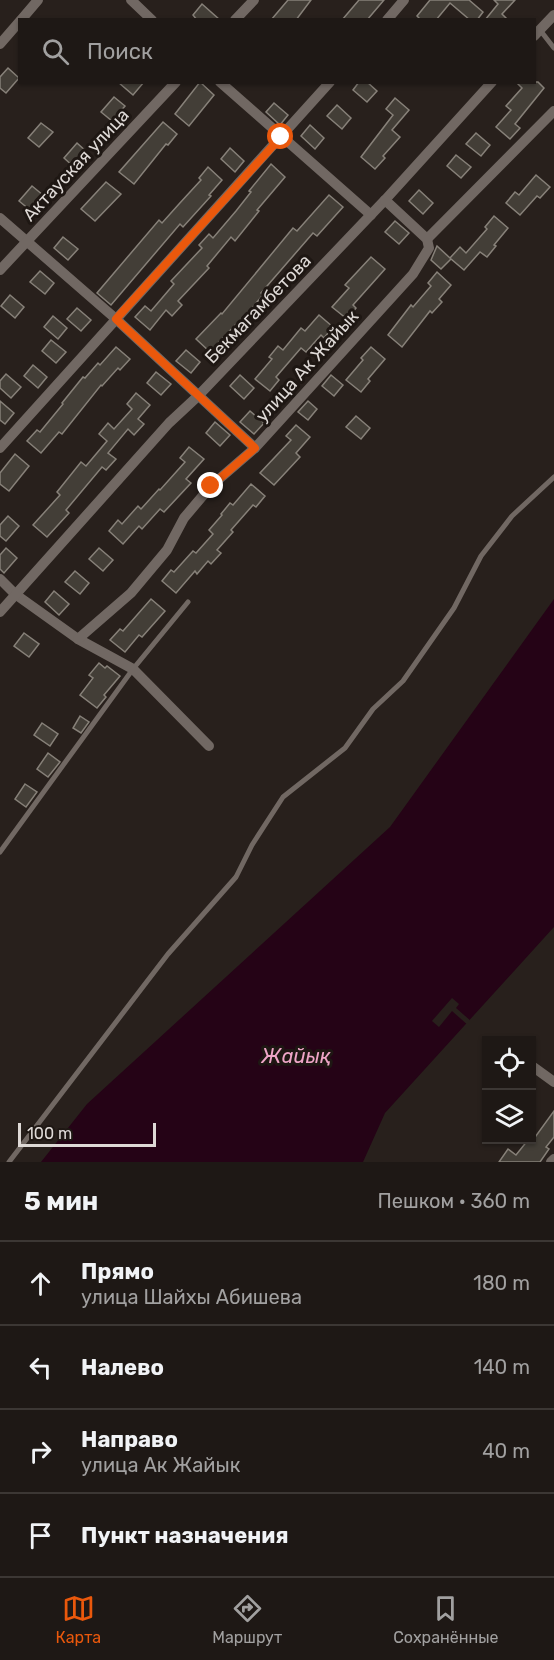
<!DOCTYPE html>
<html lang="ru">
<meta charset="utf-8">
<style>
body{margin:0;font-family:Rubik,sans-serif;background:#26211e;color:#f1f3f6}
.controls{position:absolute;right:18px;bottom:18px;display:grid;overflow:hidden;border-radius:0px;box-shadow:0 2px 4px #0004}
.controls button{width:54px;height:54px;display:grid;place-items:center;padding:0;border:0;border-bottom:2px solid #3c3734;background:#1e1815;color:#f1f3f6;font:30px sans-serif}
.scale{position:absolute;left:18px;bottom:15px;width:138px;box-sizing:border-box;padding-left:6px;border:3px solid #ded9d6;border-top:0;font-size:16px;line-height:21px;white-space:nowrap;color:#ded9d6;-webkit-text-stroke:4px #1e1713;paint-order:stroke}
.stop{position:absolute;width:18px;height:18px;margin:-14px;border:4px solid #ea580c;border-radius:50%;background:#fff}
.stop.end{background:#ea580c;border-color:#fff;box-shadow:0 2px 6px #0008}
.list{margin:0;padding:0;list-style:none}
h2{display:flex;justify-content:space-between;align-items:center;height:78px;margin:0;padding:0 24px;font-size:26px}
h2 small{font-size:20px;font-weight:400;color:#a1a0a0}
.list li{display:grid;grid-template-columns:39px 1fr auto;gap:18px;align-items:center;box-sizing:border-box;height:84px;padding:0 24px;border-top:2px solid #3c3734}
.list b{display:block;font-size:22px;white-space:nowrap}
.list p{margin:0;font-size:20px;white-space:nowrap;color:#a1a0a0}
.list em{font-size:20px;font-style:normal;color:#a1a0a0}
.icon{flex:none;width:33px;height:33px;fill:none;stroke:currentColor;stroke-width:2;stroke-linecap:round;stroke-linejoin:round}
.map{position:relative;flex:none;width:554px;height:1162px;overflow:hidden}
.search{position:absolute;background:#1e1815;box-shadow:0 2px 4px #0004;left:18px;right:18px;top:18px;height:66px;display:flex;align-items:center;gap:15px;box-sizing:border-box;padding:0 21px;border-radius:0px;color:#a1a0a0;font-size:22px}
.sheet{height:414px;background:#1e1815}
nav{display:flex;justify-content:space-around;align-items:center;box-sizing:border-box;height:84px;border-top:2px solid #3c3734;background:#1e1815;font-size:16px;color:#a1a0a0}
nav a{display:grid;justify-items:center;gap:3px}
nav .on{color:#ea580c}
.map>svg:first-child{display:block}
</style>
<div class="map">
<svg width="554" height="1162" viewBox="0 0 554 1162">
<rect width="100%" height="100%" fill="#28201c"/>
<path fill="#250316" d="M554,599V927L385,1113L363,1162H41L87,1104L390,827Z"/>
<path fill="#28201c" d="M452,998L459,1004L456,1008L472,1022L469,1026L452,1011L439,1027L432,1021Z"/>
<g fill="#433e37" stroke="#878179" stroke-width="1.5">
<path d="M288,0H311L296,20H271Z"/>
<path d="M359,0H384L367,20H342Z"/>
<path d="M430,0H469L483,12L477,20H470L450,3L436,20H421L417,16Z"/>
<path d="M494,0H515L502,14L508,20H485L498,4Z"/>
<path d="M202,4L220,20H197L193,15Z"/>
<path d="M8,68L19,78L6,93L0,88V77Z"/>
<path d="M118,82H144L133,95Z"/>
<path d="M200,82L214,95L189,126L175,114Z"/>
<path d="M359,82H367L377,91L367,102L353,90Z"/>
<path d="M516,82H538L544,88L515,124L520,128L510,139L496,127L511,110L506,106L522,88Z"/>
<path d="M114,97L125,106L112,121L101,112Z"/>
<path d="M395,98L409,110L392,130L400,137L383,156L385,158L375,169L361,157L393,115L386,109Z"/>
<path d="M274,103L288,115L280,125L266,112Z"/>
<path d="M337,105L351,118L342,129L327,116Z"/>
<path d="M163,122L177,134L168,145L166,144L134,184L119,172Z"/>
<path d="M41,123L53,132L39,147L28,138Z"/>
<path d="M310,125L324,138L315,149L301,136Z"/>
<path d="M476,133L490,145L481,156L466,144Z"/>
<path d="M77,143L88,153L75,168L64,158Z"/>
<path d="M230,148L244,161L235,172L221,159Z"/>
<path d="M456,155L471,167L461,178L447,166Z"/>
<path d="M271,164L285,177L257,210L259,211L235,241L231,237L207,266L209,268L178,301L182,305L172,316L166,310L150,330L135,317L145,306L151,311L174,284L171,281L202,248L199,245L209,234L213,238L236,211L251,192L249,191Z"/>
<path d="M208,167L222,180L209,195L211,196L183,227L180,224L111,305L97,293L159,220L162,223L179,204L201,180L199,178Z"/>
<path d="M536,175L550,187L540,198L537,196L520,215L506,203L515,192L519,195Z"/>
<path d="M106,182L121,194L95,221L81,209Z"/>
<path d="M32,186L43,195L30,210L19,201Z"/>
<path d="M419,190L433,203L423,214L409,201Z"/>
<path d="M329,195L343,207L317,236L313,233L261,293L263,295L239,323L238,322L210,352L196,339L221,313L222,314L293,228L297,231Z"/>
<path d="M494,216L508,228L494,245L496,246L487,257L480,252L464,270L451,259L441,269L431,260L437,246L450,258L460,247L466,253L487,229L485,227Z"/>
<path d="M395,221L409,233L399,244L385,232Z"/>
<path d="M63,237L78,249L68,260L54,248Z"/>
<path d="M371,257L385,269L353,305L356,308L347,319L332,307L349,288L345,285Z"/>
<path d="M40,271L54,283L45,294L30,282Z"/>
<path d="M437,272L451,285L439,299L442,302L432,313L430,311L402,347L388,335L411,305L413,307L431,286L428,283Z"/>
<path d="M10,295L24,307L15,318L1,306Z"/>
<path d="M77,308L91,320L81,331L67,319Z"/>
<path d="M319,315L333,327L324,338L321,335L306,352L301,348L276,377L279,380L270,391L255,379L272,359L269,357L278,346L283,350L301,328L305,331Z"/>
<path d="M53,316L67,328L58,339L44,327Z"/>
<path d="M51,340L66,352L56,363L42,351Z"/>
<path d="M116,347L130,359L120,370L118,368L102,386L101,385L62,434L59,432L41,453L27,441L37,430L40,432L63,404L62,403L83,377L85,378L98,363L100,365Z"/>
<path d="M371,347L385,359L368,379L370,381L361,392L346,380L363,360L361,358Z"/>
<path d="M186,350L200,362L191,373L176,361Z"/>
<path d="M33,365L47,377L38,388L24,376Z"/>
<path d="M156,372L171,384L161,395L147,383Z"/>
<path d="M6,374L21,387L11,398L0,388V381Z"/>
<path d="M240,375L254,388L244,399L230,386Z"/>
<path d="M331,375L343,385L334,396L322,386Z"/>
<path d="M136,393L150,405L138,419L144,424L134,435L128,429L108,453L116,459L106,470L102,467L66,510L69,513L47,537L33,525L60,495L57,492L81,462L86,466L107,441L99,434L108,423L114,429L132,409L127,404Z"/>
<path d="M0,401L14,413L5,424L0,420Z"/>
<path d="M308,401L317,409L308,420L298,412Z"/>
<path d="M250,411L264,423L254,434L240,422Z"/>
<path d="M356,416L370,428L361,439L346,427Z"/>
<path d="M215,422L230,435L220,446L206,433Z"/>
<path d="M296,425L310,437L296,453L300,457L274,485L260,473L291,440L286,436Z"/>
<path d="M189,447L204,459L186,479L191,483L164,512L160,509L142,529L139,526L123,544L109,531L118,520L122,524L138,506L141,509L159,489L160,490L185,462L180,458Z"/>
<path d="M15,454L29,466L9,491L0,484V473Z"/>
<path d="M251,484L265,496L256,507L253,505L231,530L233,532L217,550L221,553L211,564L208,561L197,574L195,571L176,593L162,581L171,570L174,572L193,551L196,553L213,534L209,530L222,515L221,514L230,503L233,505Z"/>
<path d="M8,516L19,526L6,541L0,536V525Z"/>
<path d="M6,548L17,558L4,573L0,569V555Z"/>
<path d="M99,548L113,560L103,571L89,559Z"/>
<path d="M75,571L89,583L80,594L65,582Z"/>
<path d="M54,591L69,604L59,615L45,602Z"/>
<path d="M151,599L165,611L142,637L139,635L125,652L110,640L120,629L123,631Z"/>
<path d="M24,633L39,644L29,657L14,646Z"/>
<path d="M99,663L105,668L107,666L120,676L104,695L106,697L97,708L80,695L93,678L89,675Z"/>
<path d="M80,716L89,722L81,733L73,728Z"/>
<path d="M42,723L58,734L50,746L34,735Z"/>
<path d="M48,753L60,762L48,777L37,769Z"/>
<path d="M25,784L37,792L26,807L15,799Z"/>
<path d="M554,1111V1137L546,1147L549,1149L540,1162H499L508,1149L516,1155L528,1140H533Z"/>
</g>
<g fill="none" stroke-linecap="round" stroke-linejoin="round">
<g stroke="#716863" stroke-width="5">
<path d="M540,30L554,48"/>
<path d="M0,852L133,669L188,602"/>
<path d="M9,1162L168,954L236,877L252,845L283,797L345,748L373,709L403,681L454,608L481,556L512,516L554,477"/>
</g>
<g stroke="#716863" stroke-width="10">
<path d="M131,0L152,20"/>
<path d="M21,20L38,0"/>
<path d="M235,20L254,0"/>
<path d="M387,20L404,0"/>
<path d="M534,36L554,15"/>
<path d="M0,44L20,21"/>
<path d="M220,82L371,215"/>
<path d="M0,218L116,319L255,448"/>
<path d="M427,239L554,111"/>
<path d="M0,270L176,82"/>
<path d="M0,448L330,82"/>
<path d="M0,579L15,594L78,639L133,669L209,746"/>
<path d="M0,612L169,423L198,396L385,200L492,82"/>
<path d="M78,639L131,593L167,550L184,518L211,486L255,448L413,274L429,248L427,239L385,200"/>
<path d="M532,1066L554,1082"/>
<path d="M551,1162L554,1159"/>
</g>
</g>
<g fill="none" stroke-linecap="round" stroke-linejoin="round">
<path stroke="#ea580c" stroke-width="8" d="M211,486L255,448L116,319L281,137"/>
</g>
<g text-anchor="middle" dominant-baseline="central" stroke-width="6" stroke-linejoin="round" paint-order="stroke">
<g font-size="18" fill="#ded9d6" stroke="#1e1713">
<text transform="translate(76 165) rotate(-47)">Актауская улица</text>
<text transform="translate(258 309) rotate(-46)">Бекмагамбетова</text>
<text transform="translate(307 366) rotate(-48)">улица Ак Жайык</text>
</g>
<g font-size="20" font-style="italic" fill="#eea5c7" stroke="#1e1713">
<text x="296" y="1056">Жайық</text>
</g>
</g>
</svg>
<div class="controls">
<button><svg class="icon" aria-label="locate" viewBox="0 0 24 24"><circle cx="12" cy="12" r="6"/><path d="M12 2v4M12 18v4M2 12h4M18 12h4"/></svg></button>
<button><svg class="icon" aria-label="layers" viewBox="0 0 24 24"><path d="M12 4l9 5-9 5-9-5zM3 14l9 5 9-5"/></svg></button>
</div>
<div class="scale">100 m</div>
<div class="stop" style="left:281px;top:137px"></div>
<div class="stop end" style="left:211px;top:486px"></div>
<div class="search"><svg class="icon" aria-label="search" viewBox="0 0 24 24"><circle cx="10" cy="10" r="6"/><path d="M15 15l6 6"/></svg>Поиск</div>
</div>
<section class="sheet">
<h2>5 мин<small>Пешком · 360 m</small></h2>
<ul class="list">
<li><svg class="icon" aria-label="ahead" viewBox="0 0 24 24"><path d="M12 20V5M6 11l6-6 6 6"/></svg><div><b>Прямо</b><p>улица Шайхы Абишева</p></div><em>180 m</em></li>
<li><svg class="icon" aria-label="left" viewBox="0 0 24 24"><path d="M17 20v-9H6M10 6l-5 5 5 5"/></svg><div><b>Налево</b></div><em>140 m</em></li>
<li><svg class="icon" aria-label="right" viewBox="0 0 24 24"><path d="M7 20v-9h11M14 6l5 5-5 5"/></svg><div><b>Направо</b><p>улица Ак Жайык</p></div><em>40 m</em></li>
<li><svg class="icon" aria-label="arrive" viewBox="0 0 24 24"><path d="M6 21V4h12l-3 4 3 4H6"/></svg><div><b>Пункт назначения</b></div></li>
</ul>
</section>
<nav>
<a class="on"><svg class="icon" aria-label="map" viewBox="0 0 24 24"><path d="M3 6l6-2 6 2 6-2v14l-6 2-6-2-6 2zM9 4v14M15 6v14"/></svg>Карта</a>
<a><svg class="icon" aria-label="directions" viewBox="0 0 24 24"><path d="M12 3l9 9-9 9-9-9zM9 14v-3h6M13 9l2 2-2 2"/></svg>Маршрут</a>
<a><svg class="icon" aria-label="saved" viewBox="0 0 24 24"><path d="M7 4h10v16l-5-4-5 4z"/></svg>Сохранённые</a>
</nav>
